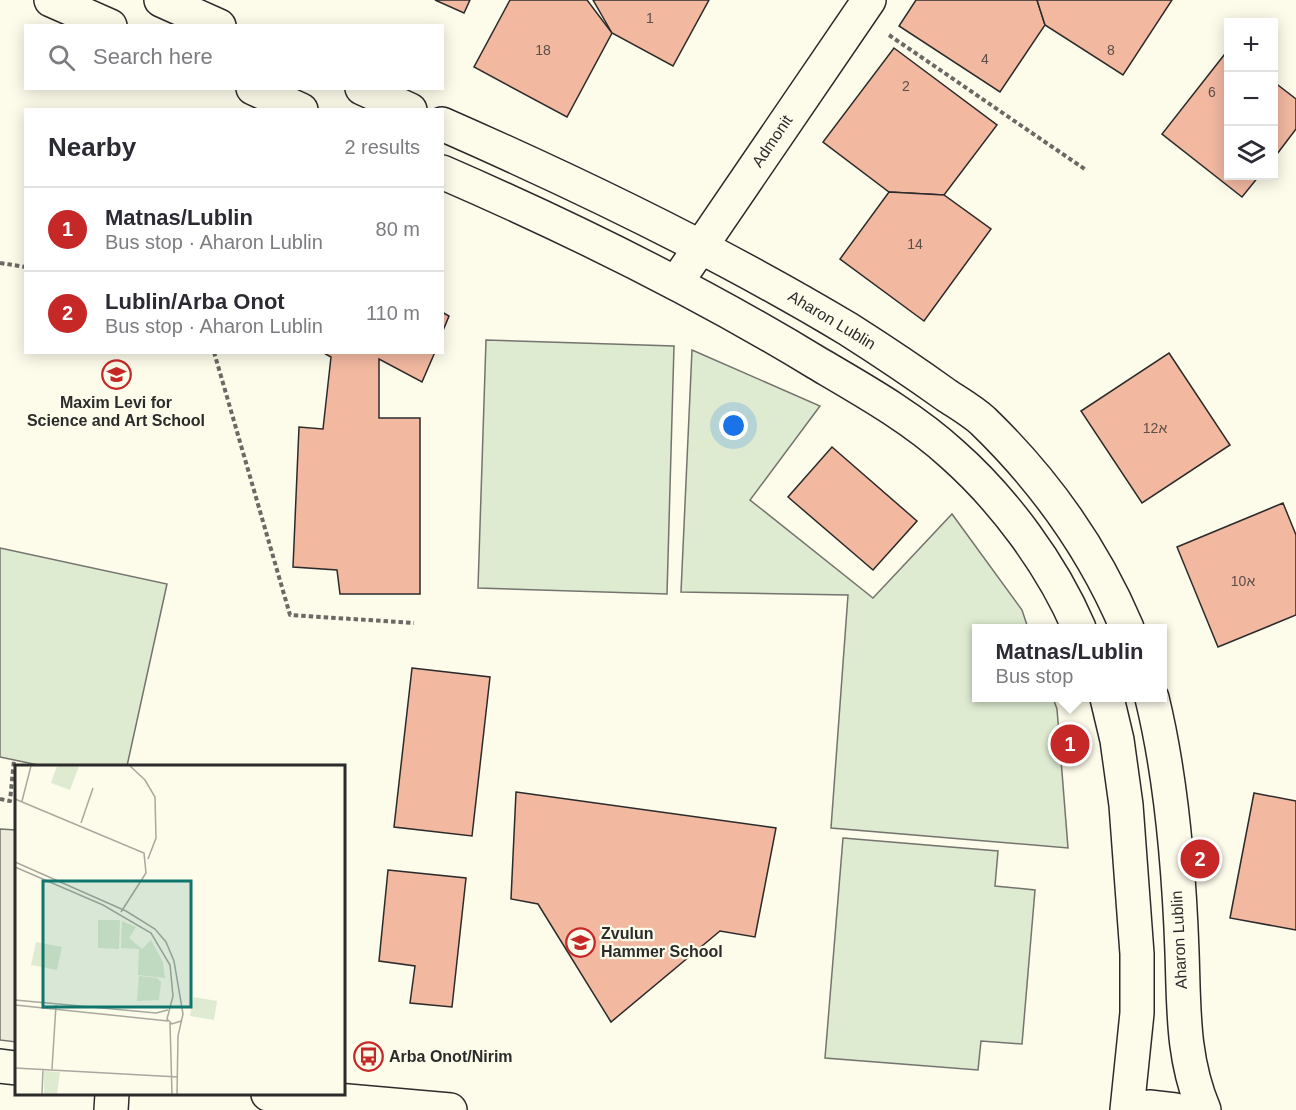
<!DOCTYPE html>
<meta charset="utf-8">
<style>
body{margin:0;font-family:Arial,"Noto Sans Hebrew",sans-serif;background:#f2f2f3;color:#2b2b33}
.controls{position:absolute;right:18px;top:18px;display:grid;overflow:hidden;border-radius:0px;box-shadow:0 3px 15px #0003}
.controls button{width:54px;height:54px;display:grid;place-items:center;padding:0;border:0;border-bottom:2px solid #e1e1e2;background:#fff;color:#2b2b33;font:30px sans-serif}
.you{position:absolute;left:734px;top:426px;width:21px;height:21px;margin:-15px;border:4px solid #fff;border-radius:50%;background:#1a73e8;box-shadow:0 0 0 9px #1a73e833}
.badge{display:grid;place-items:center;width:39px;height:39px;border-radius:50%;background:#c62828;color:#fff;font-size:20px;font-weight:700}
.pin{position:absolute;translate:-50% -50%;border:3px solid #fff;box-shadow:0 2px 6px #0006}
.popup{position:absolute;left:972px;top:624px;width:195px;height:78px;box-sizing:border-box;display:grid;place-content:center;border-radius:0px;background:#fff;filter:drop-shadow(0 2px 4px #0005);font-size:20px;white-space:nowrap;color:#7c7c81}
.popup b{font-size:22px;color:#2b2b33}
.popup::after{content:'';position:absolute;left:50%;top:100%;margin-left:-12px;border:12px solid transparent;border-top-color:#fff}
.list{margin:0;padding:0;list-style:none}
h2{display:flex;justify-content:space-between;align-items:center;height:78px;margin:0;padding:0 24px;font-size:26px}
h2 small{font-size:20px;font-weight:400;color:#7c7c81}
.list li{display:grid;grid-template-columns:39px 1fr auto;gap:18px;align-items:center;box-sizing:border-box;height:84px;padding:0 24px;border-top:2px solid #e1e1e2}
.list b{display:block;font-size:22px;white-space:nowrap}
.list p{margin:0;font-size:20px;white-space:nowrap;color:#7c7c81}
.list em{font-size:20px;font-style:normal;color:#7c7c81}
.icon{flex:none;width:33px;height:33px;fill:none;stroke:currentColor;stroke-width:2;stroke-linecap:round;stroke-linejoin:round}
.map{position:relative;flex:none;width:1296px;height:1110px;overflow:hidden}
.search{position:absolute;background:#fff;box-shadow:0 3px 15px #0003;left:24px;top:24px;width:420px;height:66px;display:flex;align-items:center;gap:15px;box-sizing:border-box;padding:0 21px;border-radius:0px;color:#7c7c81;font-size:22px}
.panel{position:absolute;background:#fff;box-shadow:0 3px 15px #0003;left:24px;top:108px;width:420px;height:246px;border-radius:0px}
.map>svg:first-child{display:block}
</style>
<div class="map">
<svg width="1296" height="1110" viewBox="0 0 1296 1110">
<rect width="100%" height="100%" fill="#fdfbea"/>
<g fill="#deebd1" stroke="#74746e" stroke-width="1.5">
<path d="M486,340L674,346L667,594L478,588Z"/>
<path d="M692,350L820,406L750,500L873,598L952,514L1022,610L1028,628H977V698H1053L1057,709L1068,848L831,828L848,595L681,592Z"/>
<path d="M0,548L167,584L127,766H43L0,757Z"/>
<path d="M843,838L998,851L995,886L1035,890L1022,1044L981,1041L978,1070L825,1058Z"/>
</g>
<path fill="#eceadb" stroke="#74746e" stroke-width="1.5" d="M0,829L16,830V1042L0,1040Z"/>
<g fill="#f2b8a0" stroke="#2b2b2b" stroke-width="1.5">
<path d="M435,0H470L464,13Z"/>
<path d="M510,0H587L612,33L567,117L474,67Z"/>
<path d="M593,0H709L673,66L612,33Z"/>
<path d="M916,0H1037L1045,25L1000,92L899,26Z"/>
<path d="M1037,0H1172L1123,75L1045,25Z"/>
<path d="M894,48L997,125L944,195L889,192L823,142Z"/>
<path d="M1228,50V176H1259L1242,197L1162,134Z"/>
<path d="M1274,82L1296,99V129L1274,158Z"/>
<path d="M889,192L944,195L991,229L924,321L840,259Z"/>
<path d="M442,312L449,316L442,333Z"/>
<path d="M322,352H435L422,382L379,359V418H420V594H340L337,570L293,567L299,427L323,429L331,357Z"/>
<path d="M1169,353L1230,445L1142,503L1081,411Z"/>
<path d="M832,447L917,521L873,570L788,497Z"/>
<path d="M1283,503L1296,535V615L1218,647L1177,547Z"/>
<path d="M412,668L490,677L472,836L394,827Z"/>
<path d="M516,792L776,828L755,937L720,931L611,1022L538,904L511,899Z"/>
<path d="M1254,793L1296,801V930L1230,918Z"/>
<path d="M388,870L466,878L452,1007L410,1003L415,966L379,961Z"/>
</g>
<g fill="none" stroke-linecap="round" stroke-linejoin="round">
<defs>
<g id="street">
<path d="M676,283L869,0"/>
<path d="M0,1066L16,1068"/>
<path d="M268,1094L450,1110"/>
<path d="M111,1110L112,1094"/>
</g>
<g id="secondary">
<path d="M51,0L110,26"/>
<path d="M161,0L219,26"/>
<path d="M253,88L301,110"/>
<path d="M362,88L410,110"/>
<path d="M442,124C581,185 718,251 848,329C881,350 914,372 946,395C958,403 972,411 983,421C1044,480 1094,550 1127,628"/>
<path d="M442,172C571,228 697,290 817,363C863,390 913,418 952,454C1004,500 1052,565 1079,628"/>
<path d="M1107,698L1117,740L1126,805L1137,954V1013L1127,1110"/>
<path d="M1152,698C1172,780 1179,868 1182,952C1184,1008 1182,1058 1204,1110"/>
<path d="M1138,1110L1149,1107L1175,1110"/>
</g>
</defs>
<use href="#street" stroke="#2b2b2b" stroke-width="36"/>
<use href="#secondary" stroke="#2b2b2b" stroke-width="36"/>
<g stroke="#6a6964" stroke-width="4" stroke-dasharray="4.5 3" stroke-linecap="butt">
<path d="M889,35L1086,170"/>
<path d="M0,263L26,267"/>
<path d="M214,352L290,615L414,623"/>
<path d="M0,799L10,801L14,760"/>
</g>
<use href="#street" stroke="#fdfbea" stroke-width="33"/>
<use href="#secondary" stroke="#fdfbea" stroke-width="33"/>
</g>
<defs>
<symbol id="school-ring" viewBox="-11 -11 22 22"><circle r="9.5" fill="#fdfbea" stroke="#c62828" stroke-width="1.5"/><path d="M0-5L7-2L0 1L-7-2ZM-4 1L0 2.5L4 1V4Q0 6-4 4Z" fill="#c62828"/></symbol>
<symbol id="bus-ring" viewBox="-11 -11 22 22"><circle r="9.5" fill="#fdfbea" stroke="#c62828" stroke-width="1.5"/><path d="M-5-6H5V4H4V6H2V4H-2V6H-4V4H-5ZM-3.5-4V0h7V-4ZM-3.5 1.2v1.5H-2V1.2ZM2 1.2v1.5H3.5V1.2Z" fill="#c62828"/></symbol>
</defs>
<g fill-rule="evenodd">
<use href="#school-ring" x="100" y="358" width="33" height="33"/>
<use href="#school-ring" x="564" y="926" width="33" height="33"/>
<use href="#bus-ring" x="352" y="1040" width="33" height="33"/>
</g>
<g text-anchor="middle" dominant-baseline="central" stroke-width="4.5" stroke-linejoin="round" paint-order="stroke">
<g font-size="14" fill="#5d4e48">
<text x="650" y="18">1</text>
<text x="543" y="50">18</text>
<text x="1111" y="50">8</text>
<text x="985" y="59">4</text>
<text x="906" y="86">2</text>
<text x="1212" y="92">6</text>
<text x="915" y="244">14</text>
<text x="1155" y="428">12א</text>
<text x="1243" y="581">10א</text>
</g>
<g font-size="16" fill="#2b2b2b" stroke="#fdfbea">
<text transform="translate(772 141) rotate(-56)">Admonit</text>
<text transform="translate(832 320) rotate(31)">Aharon Lublin</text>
<text transform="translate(1179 940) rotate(-93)">Aharon Lublin</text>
</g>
<g font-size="16" font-weight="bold" fill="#2b2b2b" stroke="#fdfbea" text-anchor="start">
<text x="116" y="402" text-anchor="middle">Maxim Levi for<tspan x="116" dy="18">Science and Art School</tspan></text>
<text x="601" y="933">Zvulun<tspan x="601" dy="18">Hammer School</tspan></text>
<text x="389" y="1056">Arba Onot/Nirim</text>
</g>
</g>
<g transform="translate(15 765)">
<rect width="330" height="330" fill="#fdfbea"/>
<path d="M83,155H105L104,184L83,183ZM107,156L121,162L114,173L127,184L136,175L148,197L150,213L123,210L124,184L106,183ZM21,177L47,182L42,205L16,200ZM124,211L142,213L146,217L144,235L122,236ZM178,232L202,236L199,255L175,251Z" fill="#deebd1"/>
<path d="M42,1H64L55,25L36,18ZM29,306L45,307L42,329H29Z" fill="#deebd1"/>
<path fill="none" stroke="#a9a89e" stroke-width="1.5" d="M115,1L130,15L140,32L141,73L133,94M0,34L129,88L131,108L106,147M7,36L16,1M66,58L78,23M0,97L111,146L140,164L151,177L159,196L168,249L163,271L162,329M0,102L88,140L136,168L155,200L158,231L152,254L157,259L166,256M0,235L141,248L153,245M0,240L153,256M155,258L157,329M0,303L163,312M37,304L41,240M27,329L28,304"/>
<path fill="#0f766e" fill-opacity="0.15" stroke="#0f766e" stroke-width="3" d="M28,116H176V242H28Z"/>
<rect width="330" height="330" fill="none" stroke="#2b2b2b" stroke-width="3"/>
</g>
</svg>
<div class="controls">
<button>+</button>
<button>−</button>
<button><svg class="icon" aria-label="layers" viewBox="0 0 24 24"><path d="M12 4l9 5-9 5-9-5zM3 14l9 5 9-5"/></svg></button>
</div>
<div class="you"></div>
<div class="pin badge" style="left:1070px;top:744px">1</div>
<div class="popup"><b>Matnas/Lublin</b>Bus stop</div>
<div class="pin badge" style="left:1200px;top:859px">2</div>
<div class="search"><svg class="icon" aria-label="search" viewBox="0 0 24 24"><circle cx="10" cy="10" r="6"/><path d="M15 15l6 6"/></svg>Search here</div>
<section class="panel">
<h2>Nearby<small>2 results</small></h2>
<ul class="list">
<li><span class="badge">1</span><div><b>Matnas/Lublin</b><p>Bus stop · Aharon Lublin</p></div><em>80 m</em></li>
<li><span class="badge">2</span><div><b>Lublin/Arba Onot</b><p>Bus stop · Aharon Lublin</p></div><em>110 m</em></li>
</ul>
</section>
</div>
